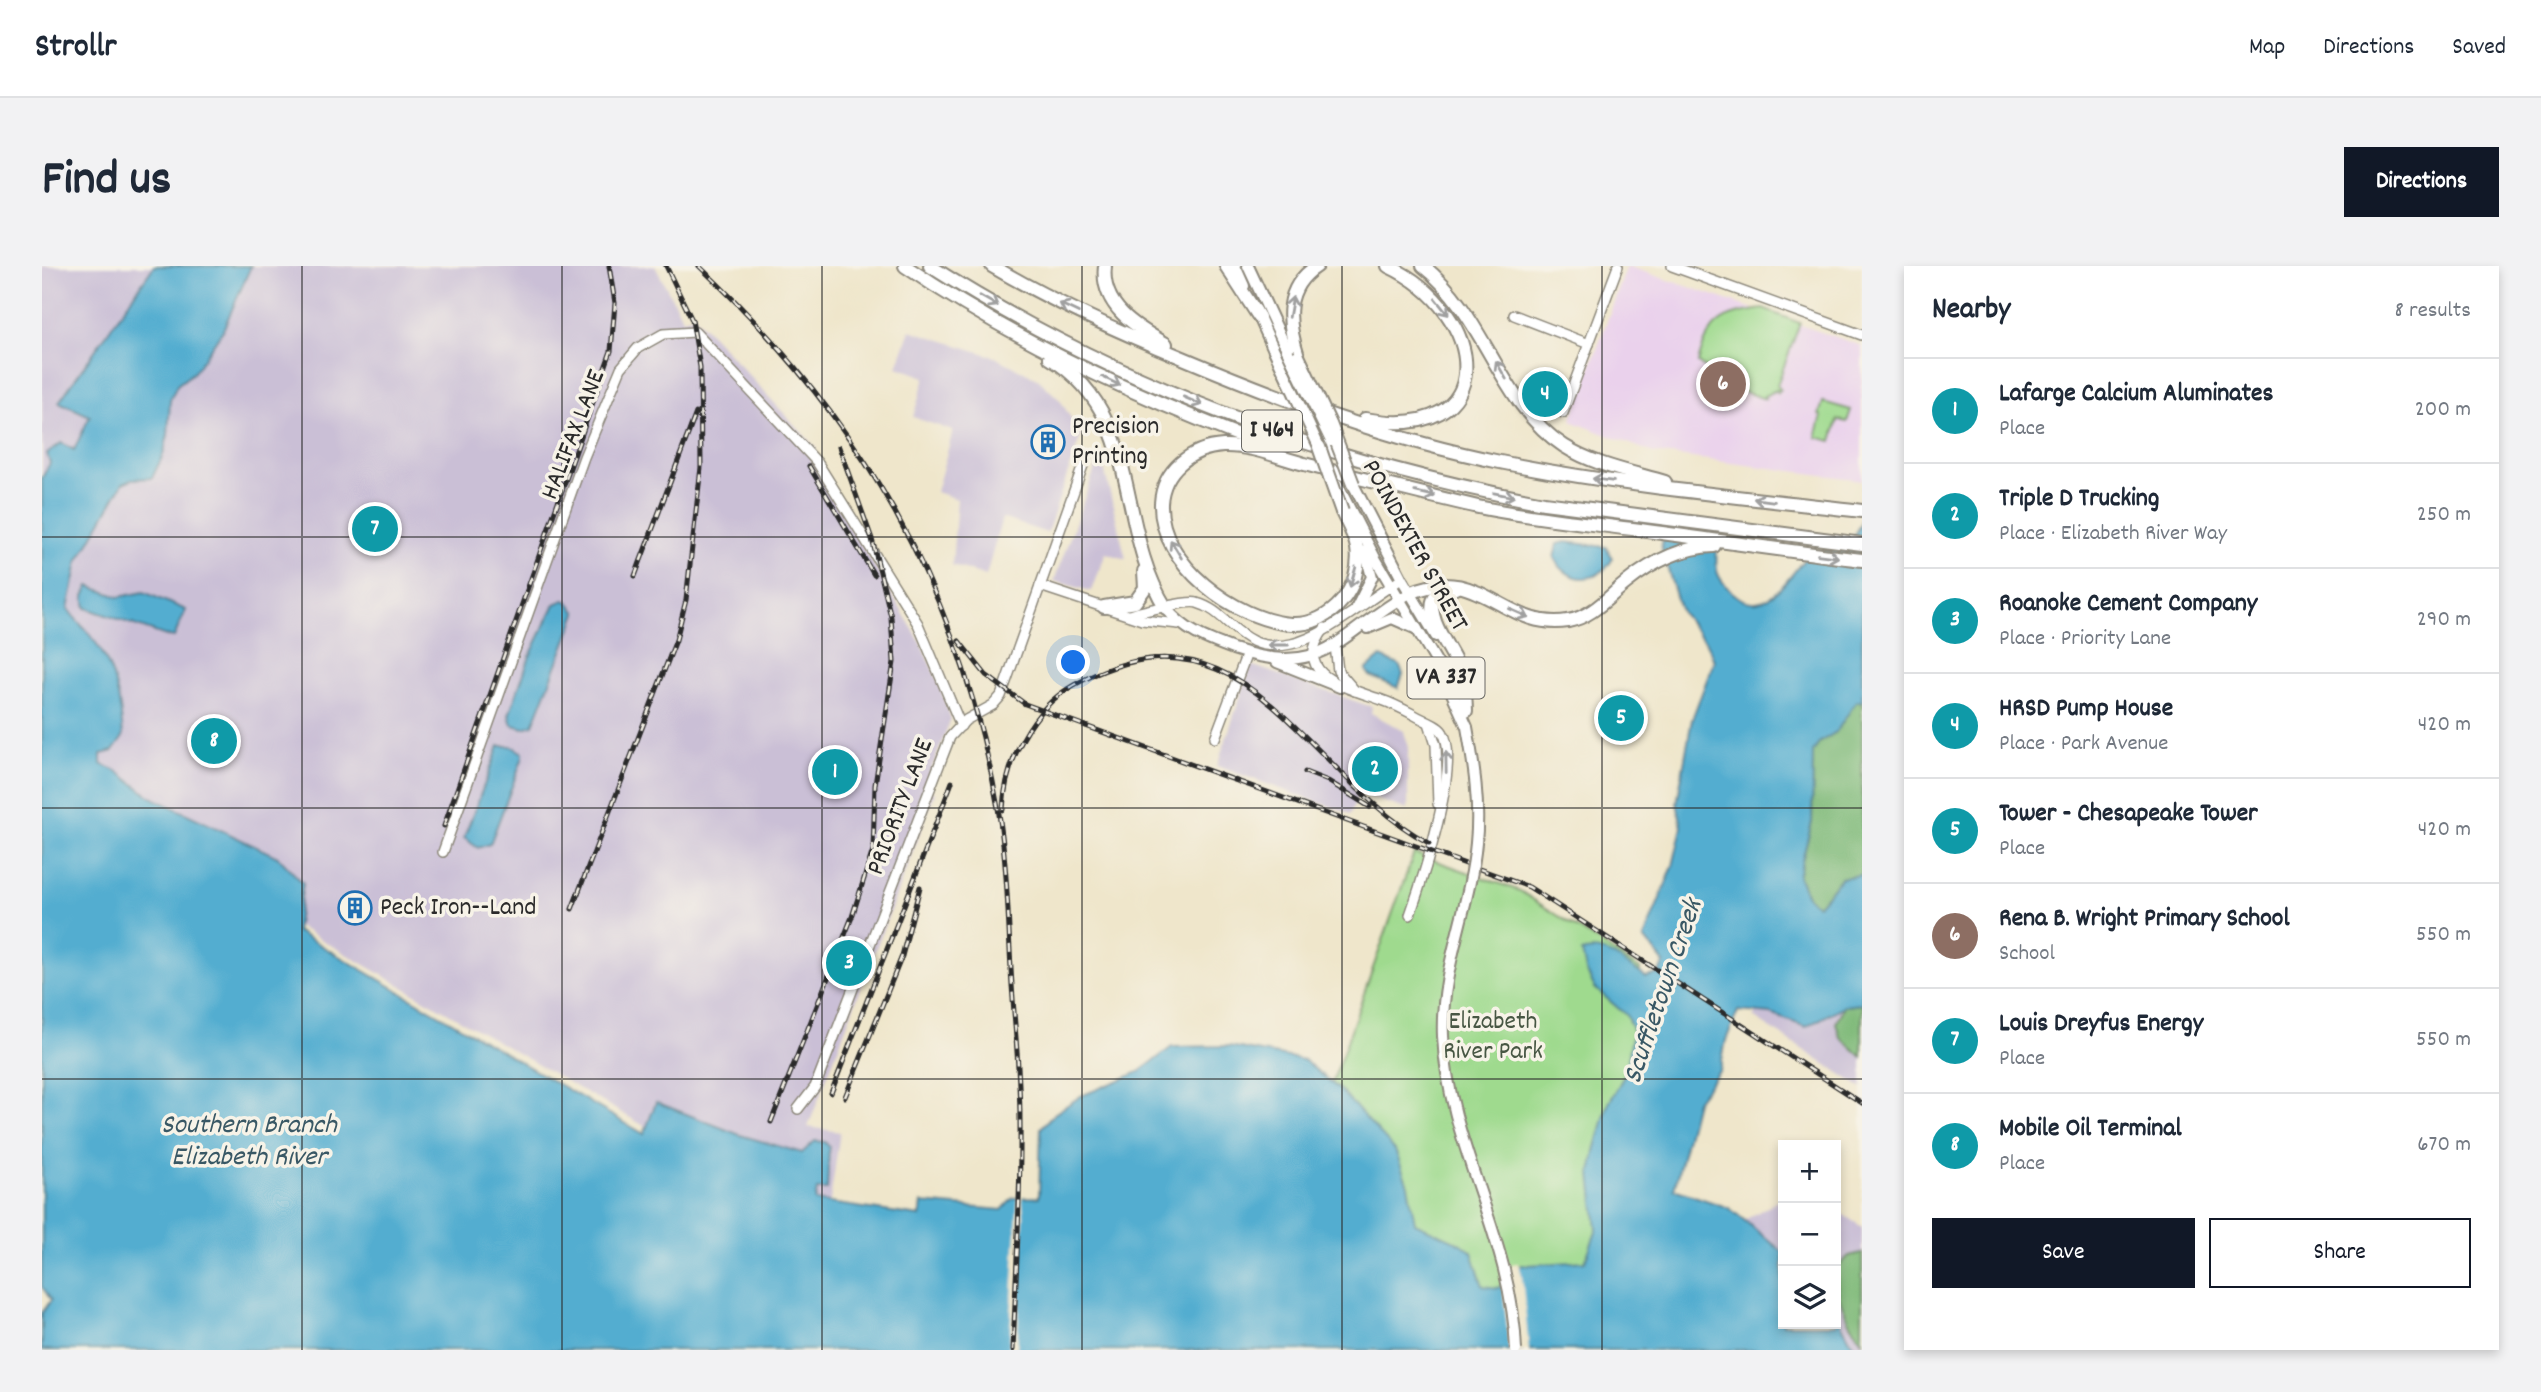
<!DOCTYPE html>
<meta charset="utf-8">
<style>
body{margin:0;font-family:Dekko,sans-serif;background:#f2f2f3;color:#1f2937}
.controls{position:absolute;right:21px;bottom:21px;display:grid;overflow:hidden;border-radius:0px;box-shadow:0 4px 10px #0003}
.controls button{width:63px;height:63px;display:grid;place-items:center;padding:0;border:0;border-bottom:2px solid #e0e1e3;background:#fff;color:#1f2937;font:35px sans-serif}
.you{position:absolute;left:1032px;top:397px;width:24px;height:24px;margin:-18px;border:5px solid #fff;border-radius:50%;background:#1a73e8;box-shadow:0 0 0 10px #1a73e833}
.badge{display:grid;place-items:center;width:46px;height:46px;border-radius:50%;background:#111827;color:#fff;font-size:23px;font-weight:700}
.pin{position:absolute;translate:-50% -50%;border:4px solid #fff;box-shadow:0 2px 7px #0006}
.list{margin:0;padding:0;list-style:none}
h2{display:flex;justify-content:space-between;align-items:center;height:91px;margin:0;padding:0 28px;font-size:30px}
h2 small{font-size:23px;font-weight:400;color:#747a83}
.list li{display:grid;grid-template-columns:46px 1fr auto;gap:21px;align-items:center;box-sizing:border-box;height:105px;padding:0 28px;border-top:2px solid #e0e1e3}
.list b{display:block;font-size:26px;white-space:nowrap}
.list p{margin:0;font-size:23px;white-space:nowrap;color:#747a83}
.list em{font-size:23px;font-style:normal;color:#747a83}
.actions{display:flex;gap:14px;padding:21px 28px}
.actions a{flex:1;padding:16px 0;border:2px solid #111827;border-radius:0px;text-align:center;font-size:24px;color:#111827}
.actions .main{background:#111827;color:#fff}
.icon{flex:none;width:38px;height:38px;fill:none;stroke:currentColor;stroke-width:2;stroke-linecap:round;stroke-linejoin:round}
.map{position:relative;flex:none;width:1820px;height:1084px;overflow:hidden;border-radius:0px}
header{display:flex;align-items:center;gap:42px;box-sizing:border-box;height:98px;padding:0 35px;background:#fff;border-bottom:2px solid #e0e1e3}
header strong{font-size:33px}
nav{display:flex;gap:38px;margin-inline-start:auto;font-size:24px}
.intro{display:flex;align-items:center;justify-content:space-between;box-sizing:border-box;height:168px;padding:0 42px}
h1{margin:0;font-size:49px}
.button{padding:18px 32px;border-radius:0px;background:#111827;color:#fff;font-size:24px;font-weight:700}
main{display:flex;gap:42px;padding:0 42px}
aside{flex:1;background:#fff;border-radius:0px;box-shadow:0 4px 10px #0003}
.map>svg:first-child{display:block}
</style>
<header>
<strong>Strollr</strong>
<nav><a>Map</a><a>Directions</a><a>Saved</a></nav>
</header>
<div class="intro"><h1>Find us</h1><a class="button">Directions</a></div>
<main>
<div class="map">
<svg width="1820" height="1084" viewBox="0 0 1820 1084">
<rect width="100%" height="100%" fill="#f7f3e8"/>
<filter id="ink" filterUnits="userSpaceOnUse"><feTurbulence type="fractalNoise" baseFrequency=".0143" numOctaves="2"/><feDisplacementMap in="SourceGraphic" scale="14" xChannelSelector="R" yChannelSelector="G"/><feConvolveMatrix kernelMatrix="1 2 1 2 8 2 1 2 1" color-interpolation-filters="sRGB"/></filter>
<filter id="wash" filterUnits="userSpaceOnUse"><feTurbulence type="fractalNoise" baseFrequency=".00686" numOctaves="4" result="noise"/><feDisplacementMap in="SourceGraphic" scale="28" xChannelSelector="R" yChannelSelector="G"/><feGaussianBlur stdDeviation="1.57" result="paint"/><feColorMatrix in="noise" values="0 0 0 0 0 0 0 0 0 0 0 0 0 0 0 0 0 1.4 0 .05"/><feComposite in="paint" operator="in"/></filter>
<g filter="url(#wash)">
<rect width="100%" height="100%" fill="#efe6cb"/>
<path fill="#ead1ec" d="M1585,0L1820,80V214L1612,187L1529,155Z"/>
<g fill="#cabfd6">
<path d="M0,0H613L641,53L652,50L774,182L769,195L875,370L896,415L909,453L882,522L893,527L766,861L798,866L787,942L703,918L172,612L0,529Z"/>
<path d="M868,64L953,91L996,113L1018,134L1039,169L1005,267L960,252L944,310L910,299L915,233L894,226L911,165L871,151L883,111L855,101Z"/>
<path d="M1057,192L1060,194L1084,293L1064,287L1049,325L1012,315Z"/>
<path d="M1209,399L1330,441L1329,447L1362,465L1366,482V544L1316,527L1309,548L1175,500Z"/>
<path d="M1820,648V822L1711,751Z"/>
<path d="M1741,931V987L1698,957Z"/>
<path d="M1794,944L1820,961V1084H1797L1794,1054Z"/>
</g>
<g fill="#9fda8e" stroke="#65825c" stroke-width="2">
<path d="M1721,43L1758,57L1735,119L1738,123L1735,127L1734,124L1722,130L1723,133L1688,121L1656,97C1667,55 1679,49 1721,43Z"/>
<path d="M1781,136L1809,144L1805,156L1796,154L1790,175L1774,171L1780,150L1777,149Z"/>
<path d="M1372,587L1478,625L1598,703L1599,760L1558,963L1543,999L1454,1026L1441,1022L1371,960L1288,823Z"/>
</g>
<g fill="#7fba79" stroke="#557252" stroke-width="2">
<path d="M1814,435H1820V609L1799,612L1776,639L1766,632L1756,610L1770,556L1771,486L1778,476L1794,466Z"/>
<path d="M1820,738V791L1798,771L1794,757L1802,740Z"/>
<path d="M1820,987V1075C1805,1053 1791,1028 1795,1001L1807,990Z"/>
</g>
<g fill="#52add0" stroke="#3e6c7e" stroke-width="2">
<path d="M112,0H209L181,64L152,106L135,119L128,134L126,169L121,189L110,212L90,213L81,217L36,296L26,343C34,355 46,365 54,377C74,405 79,438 81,471L71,485L59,488V498L75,505L109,531L236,591L261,617L254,665L602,868L614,836L698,869L760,887L773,875L783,876L787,881L785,924H775L773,935L878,950L880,937L960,944L971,932L997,931L999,862L1012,848L1039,830L1097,806L1130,781L1187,780L1262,794L1299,825L1353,884L1366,919L1373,957L1420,978L1430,986L1441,1020L1457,1022L1472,1000L1543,995L1555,963L1549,908L1553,885L1565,841L1584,806L1591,765L1584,749L1553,722L1544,705L1540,686C1563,678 1585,699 1604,711L1616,708L1622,697L1602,672L1631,600L1640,561L1635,537L1650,453L1672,395L1666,379L1639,346L1619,281L1626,259L1658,267L1675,283C1673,305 1674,311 1690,326C1723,357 1747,310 1768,286C1799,282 1806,285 1820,254V435L1814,436L1794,466L1778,476L1771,486L1770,556L1756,610L1766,632L1776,639L1799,612L1820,609V738L1802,740L1764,761L1729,748L1696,745L1684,774L1678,804L1654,835L1632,923L1687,942L1741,986V1058H1794V1048L1814,1084H0V1047L9,1034L0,1021V212L8,197L5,188L19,177L32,184L48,150L17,136Z"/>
<path d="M1524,276L1564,281L1571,292C1557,318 1527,319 1512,292L1515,278Z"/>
<path d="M47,320L77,331L102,326L144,344L132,371H127L44,342L42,330Z"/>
<path d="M522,334L527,336L535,347L491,459L482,462L470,459L467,449L488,390L513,338Z"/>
<path d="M1339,391L1357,399L1361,408L1356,422L1328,410L1324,404Z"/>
<path d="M457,480H469L481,487V491L448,578L436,582L422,572Z"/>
</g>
<g fill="#efe6cb">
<path d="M976,929H980L982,950L975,1084H967Z"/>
<path d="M1476,997L1480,1009L1487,1084H1467L1460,1012L1470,998Z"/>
</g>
</g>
<g filter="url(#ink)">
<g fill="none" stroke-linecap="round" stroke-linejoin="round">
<defs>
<g id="minor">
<path d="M1630,0L1820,69"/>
<path d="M1472,49L1547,78"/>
<path d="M1521,147L1576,0"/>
<path d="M998,320L1100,354L1137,358"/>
<path d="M1087,349C1097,346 1147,334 1155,337C1189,346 1197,389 1249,378C1283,371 1325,334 1355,316"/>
<path d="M1283,362C1246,410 1307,422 1340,434C1355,439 1370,448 1384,455C1390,458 1398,461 1401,467C1419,497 1380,615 1368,649"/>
<path d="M1293,380L1296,405L1313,425"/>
<path d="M1387,457L1394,479L1396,538"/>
<path d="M1173,472L1205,387"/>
<path d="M401,586L542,191L579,102L596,82L621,68L653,66L775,196L876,358L919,460"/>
<path d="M756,843L773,821L908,471L924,454L951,439L959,430L1044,191"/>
</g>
<g id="major">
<path d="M1193,0L1202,20"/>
<path d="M1206,0L1246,86"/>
<path d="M1214,44L1231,82"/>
<path d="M1295,218L1333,292L1401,407L1425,461"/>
<path d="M1311,218L1360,313L1394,370"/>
<path d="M1315,341L1330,311L1323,285"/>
<path d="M1124,342C1142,365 1164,373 1191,383C1284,414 1296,367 1368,327"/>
<path d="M1326,362L1350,352L1375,363"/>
<path d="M1235,396L1298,421"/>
</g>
<g id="highway">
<path d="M863,0C974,76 1099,133 1225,180"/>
<path d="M888,0C1075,119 1285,197 1502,237L1820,278"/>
<path d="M950,0C1011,36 1075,65 1141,92C1243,135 1349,174 1458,196C1577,220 1699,231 1820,245"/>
<path d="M1063,0C1058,40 1094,61 1124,78"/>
<path d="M1184,0L1217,51"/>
<path d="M1381,0C1444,49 1456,137 1522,180C1552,199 1589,206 1623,216"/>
<path d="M1256,90C1245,56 1241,22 1275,0"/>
<path d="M1008,92C1101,147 1073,262 1124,342"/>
<path d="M1323,153C1459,178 1447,47 1346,0"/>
<path d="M1300,246C1305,257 1313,270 1315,282C1321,321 1290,360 1249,358C1194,354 1117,298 1119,237C1121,204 1149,182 1181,180C1210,179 1238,192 1266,199C1322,213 1379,228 1436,241C1489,252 1544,257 1598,264C1672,274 1746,285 1820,294"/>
<path d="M1415,321L1392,332C1383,354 1411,384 1418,405C1422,419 1424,431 1424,445"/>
<path d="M1368,327C1438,296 1462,365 1526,355C1550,351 1566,331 1584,317C1610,296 1638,281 1672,280"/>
<path d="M1062,341L1093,336L1103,322L1102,305"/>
</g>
</defs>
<use href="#minor" stroke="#8d887b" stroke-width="12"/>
<use href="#major" stroke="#8d887b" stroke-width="14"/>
<use href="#highway" stroke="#8d887b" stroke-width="16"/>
<use href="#minor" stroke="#fff" stroke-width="9"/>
<use href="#major" stroke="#fff" stroke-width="10"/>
<use href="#highway" stroke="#fff" stroke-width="12"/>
<defs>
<g id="rail">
<path d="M657,0C819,152 917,322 956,542C966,600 966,660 970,719C973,764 978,809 978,854C979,931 974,1007 971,1084"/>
<path d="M767,200L832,309"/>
<path d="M593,310L654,147"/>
<path d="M917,375L944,409L983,438L1487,621L1820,837"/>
<path d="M1263,506L1286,515L1328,541"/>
<path d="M961,544C963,496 989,443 1032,419C1204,323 1263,511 1387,577"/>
<path d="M402,560L569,85L573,37L567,0"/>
<path d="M530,643L634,374L644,334L659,201L658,101L650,54L624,0"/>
<path d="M789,827L910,516"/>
<path d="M803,831L860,690L878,621"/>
<path d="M729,856L810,651L831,584L833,519L852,396L849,351L830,273L797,181"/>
</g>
</defs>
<use href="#rail" stroke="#2b2b2b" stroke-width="5"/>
<use href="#rail" stroke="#f7f3e8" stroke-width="2.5" stroke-dasharray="8" stroke-linecap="butt"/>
<defs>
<g id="major-bridge">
<path d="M1231,82L1280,187"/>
<path d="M1246,86L1289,175"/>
<path d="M1425,461C1432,500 1438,538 1434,577C1428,642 1398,704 1401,770C1406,879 1471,974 1474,1084"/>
</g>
<g id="highway-bridge">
<path d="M1256,90L1288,158L1311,218"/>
<path d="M1277,181L1300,246"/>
</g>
</defs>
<use href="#major-bridge" stroke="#8d887b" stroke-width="14" stroke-linecap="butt"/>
<use href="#highway-bridge" stroke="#8d887b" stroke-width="16" stroke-linecap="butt"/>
<use href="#major-bridge" stroke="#fff" stroke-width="10"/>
<use href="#highway-bridge" stroke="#fff" stroke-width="12"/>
</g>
<defs><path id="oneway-shaft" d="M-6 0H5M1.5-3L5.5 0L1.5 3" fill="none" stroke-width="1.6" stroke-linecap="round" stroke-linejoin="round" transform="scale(1.75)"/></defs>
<g stroke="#a0a0a0">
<use href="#oneway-shaft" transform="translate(947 35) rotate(30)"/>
<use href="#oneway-shaft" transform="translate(1249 41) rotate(-80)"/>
<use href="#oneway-shaft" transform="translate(1400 41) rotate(51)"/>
<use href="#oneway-shaft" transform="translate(1027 42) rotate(-154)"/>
<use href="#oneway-shaft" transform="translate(1459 104) rotate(-120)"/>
<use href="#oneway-shaft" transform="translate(1069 115) rotate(25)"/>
<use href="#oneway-shaft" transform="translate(1151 135) rotate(23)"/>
<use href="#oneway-shaft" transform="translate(1561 214) rotate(-172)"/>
<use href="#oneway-shaft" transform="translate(1383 228) rotate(13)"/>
<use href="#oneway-shaft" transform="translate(1462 229) rotate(11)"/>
<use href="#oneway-shaft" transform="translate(1722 234) rotate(-173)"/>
<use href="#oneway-shaft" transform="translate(1134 283) rotate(-121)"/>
<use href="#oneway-shaft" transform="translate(1786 290) rotate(7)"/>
<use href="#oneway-shaft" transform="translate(1311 311) rotate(106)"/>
<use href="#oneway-shaft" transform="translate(1477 347) rotate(24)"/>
<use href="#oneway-shaft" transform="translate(1236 379) rotate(180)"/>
<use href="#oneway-shaft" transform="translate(1404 496) rotate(-91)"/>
</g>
</g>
<path fill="none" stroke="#2b2b2b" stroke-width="2" stroke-opacity="0.55" d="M260,0V1084M520,0V1084M780,0V1084M1040,0V1084M1300,0V1084M1560,0V1084M0,271H1820M0,542H1820M0,813H1820"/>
<defs>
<symbol id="building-ring" viewBox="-11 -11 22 22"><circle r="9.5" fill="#f7f3e8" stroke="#1f6fb2" stroke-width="1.5"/><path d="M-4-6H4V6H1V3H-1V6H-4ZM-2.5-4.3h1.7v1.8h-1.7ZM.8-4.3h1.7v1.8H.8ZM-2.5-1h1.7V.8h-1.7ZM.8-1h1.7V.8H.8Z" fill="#1f6fb2"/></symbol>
</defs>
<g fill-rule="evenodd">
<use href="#building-ring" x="987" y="157" width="38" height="38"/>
<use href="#building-ring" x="294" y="623" width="38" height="38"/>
</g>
<g text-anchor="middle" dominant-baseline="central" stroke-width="7" stroke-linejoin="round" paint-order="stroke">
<g fill="#f7f3e8" stroke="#686764" stroke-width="2">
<rect x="1200" y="144.5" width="60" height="41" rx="5"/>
<rect x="1365.5" y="391.5" width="77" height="41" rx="5"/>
</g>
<g font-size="24" font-weight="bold" fill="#2b2b2b">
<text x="1230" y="165">I 464</text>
<text x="1404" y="412">VA 337</text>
</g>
<g font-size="26" fill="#2b2b2b" stroke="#f7f3e8" text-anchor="start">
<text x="1030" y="161">Precision<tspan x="1030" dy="30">Printing</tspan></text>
<text x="338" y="642">Peck Iron--Land</text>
</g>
<g font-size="26" fill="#2b2b2b" stroke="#f7f3e8">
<text transform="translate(532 169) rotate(-69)">HALIFAX LANE</text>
<text transform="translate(1372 280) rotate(61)">POINDEXTER STREET</text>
<text transform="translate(859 541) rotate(-69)">PRIORITY LANE</text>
</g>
<g font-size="26" fill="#485744" stroke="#f7f3e8">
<text x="1451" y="756">Elizabeth<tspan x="1451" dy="30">River Park</tspan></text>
</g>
<g font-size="28" font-style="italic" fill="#395865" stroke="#f7f3e8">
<text transform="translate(1623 726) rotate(-71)">Scuffletown Creek</text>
<text x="207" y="861">Southern Branch<tspan x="207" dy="32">Elizabeth River</tspan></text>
</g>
</g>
</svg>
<div class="controls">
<button>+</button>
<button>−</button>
<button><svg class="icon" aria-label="layers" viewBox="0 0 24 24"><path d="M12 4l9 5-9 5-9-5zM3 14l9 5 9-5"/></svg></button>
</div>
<div class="you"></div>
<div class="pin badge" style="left:793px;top:506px;background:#0f9aa8">1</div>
<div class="pin badge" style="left:1333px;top:503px;background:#0f9aa8">2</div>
<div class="pin badge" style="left:807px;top:697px;background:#0f9aa8">3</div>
<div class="pin badge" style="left:1503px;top:128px;background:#0f9aa8">4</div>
<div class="pin badge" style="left:1579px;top:452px;background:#0f9aa8">5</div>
<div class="pin badge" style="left:1681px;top:118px;background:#8d6e63">6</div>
<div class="pin badge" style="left:333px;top:263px;background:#0f9aa8">7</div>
<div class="pin badge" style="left:172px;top:475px;background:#0f9aa8">8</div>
</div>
<aside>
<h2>Nearby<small>8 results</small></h2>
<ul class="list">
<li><span class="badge" style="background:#0f9aa8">1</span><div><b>Lafarge Calcium Aluminates</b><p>Place</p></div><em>200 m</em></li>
<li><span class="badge" style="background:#0f9aa8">2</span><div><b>Triple D Trucking</b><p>Place · Elizabeth River Way</p></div><em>250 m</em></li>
<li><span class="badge" style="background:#0f9aa8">3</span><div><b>Roanoke Cement Company</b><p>Place · Priority Lane</p></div><em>290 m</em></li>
<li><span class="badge" style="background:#0f9aa8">4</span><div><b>HRSD Pump House</b><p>Place · Park Avenue</p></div><em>420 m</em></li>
<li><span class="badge" style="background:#0f9aa8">5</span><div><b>Tower - Chesapeake Tower</b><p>Place</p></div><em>420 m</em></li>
<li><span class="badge" style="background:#8d6e63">6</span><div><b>Rena B. Wright Primary School</b><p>School</p></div><em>550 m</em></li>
<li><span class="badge" style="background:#0f9aa8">7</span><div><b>Louis Dreyfus Energy</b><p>Place</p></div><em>550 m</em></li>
<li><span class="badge" style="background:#0f9aa8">8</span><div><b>Mobile Oil Terminal</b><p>Place</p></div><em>670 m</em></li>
</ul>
<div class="actions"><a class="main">Save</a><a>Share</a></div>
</aside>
</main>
